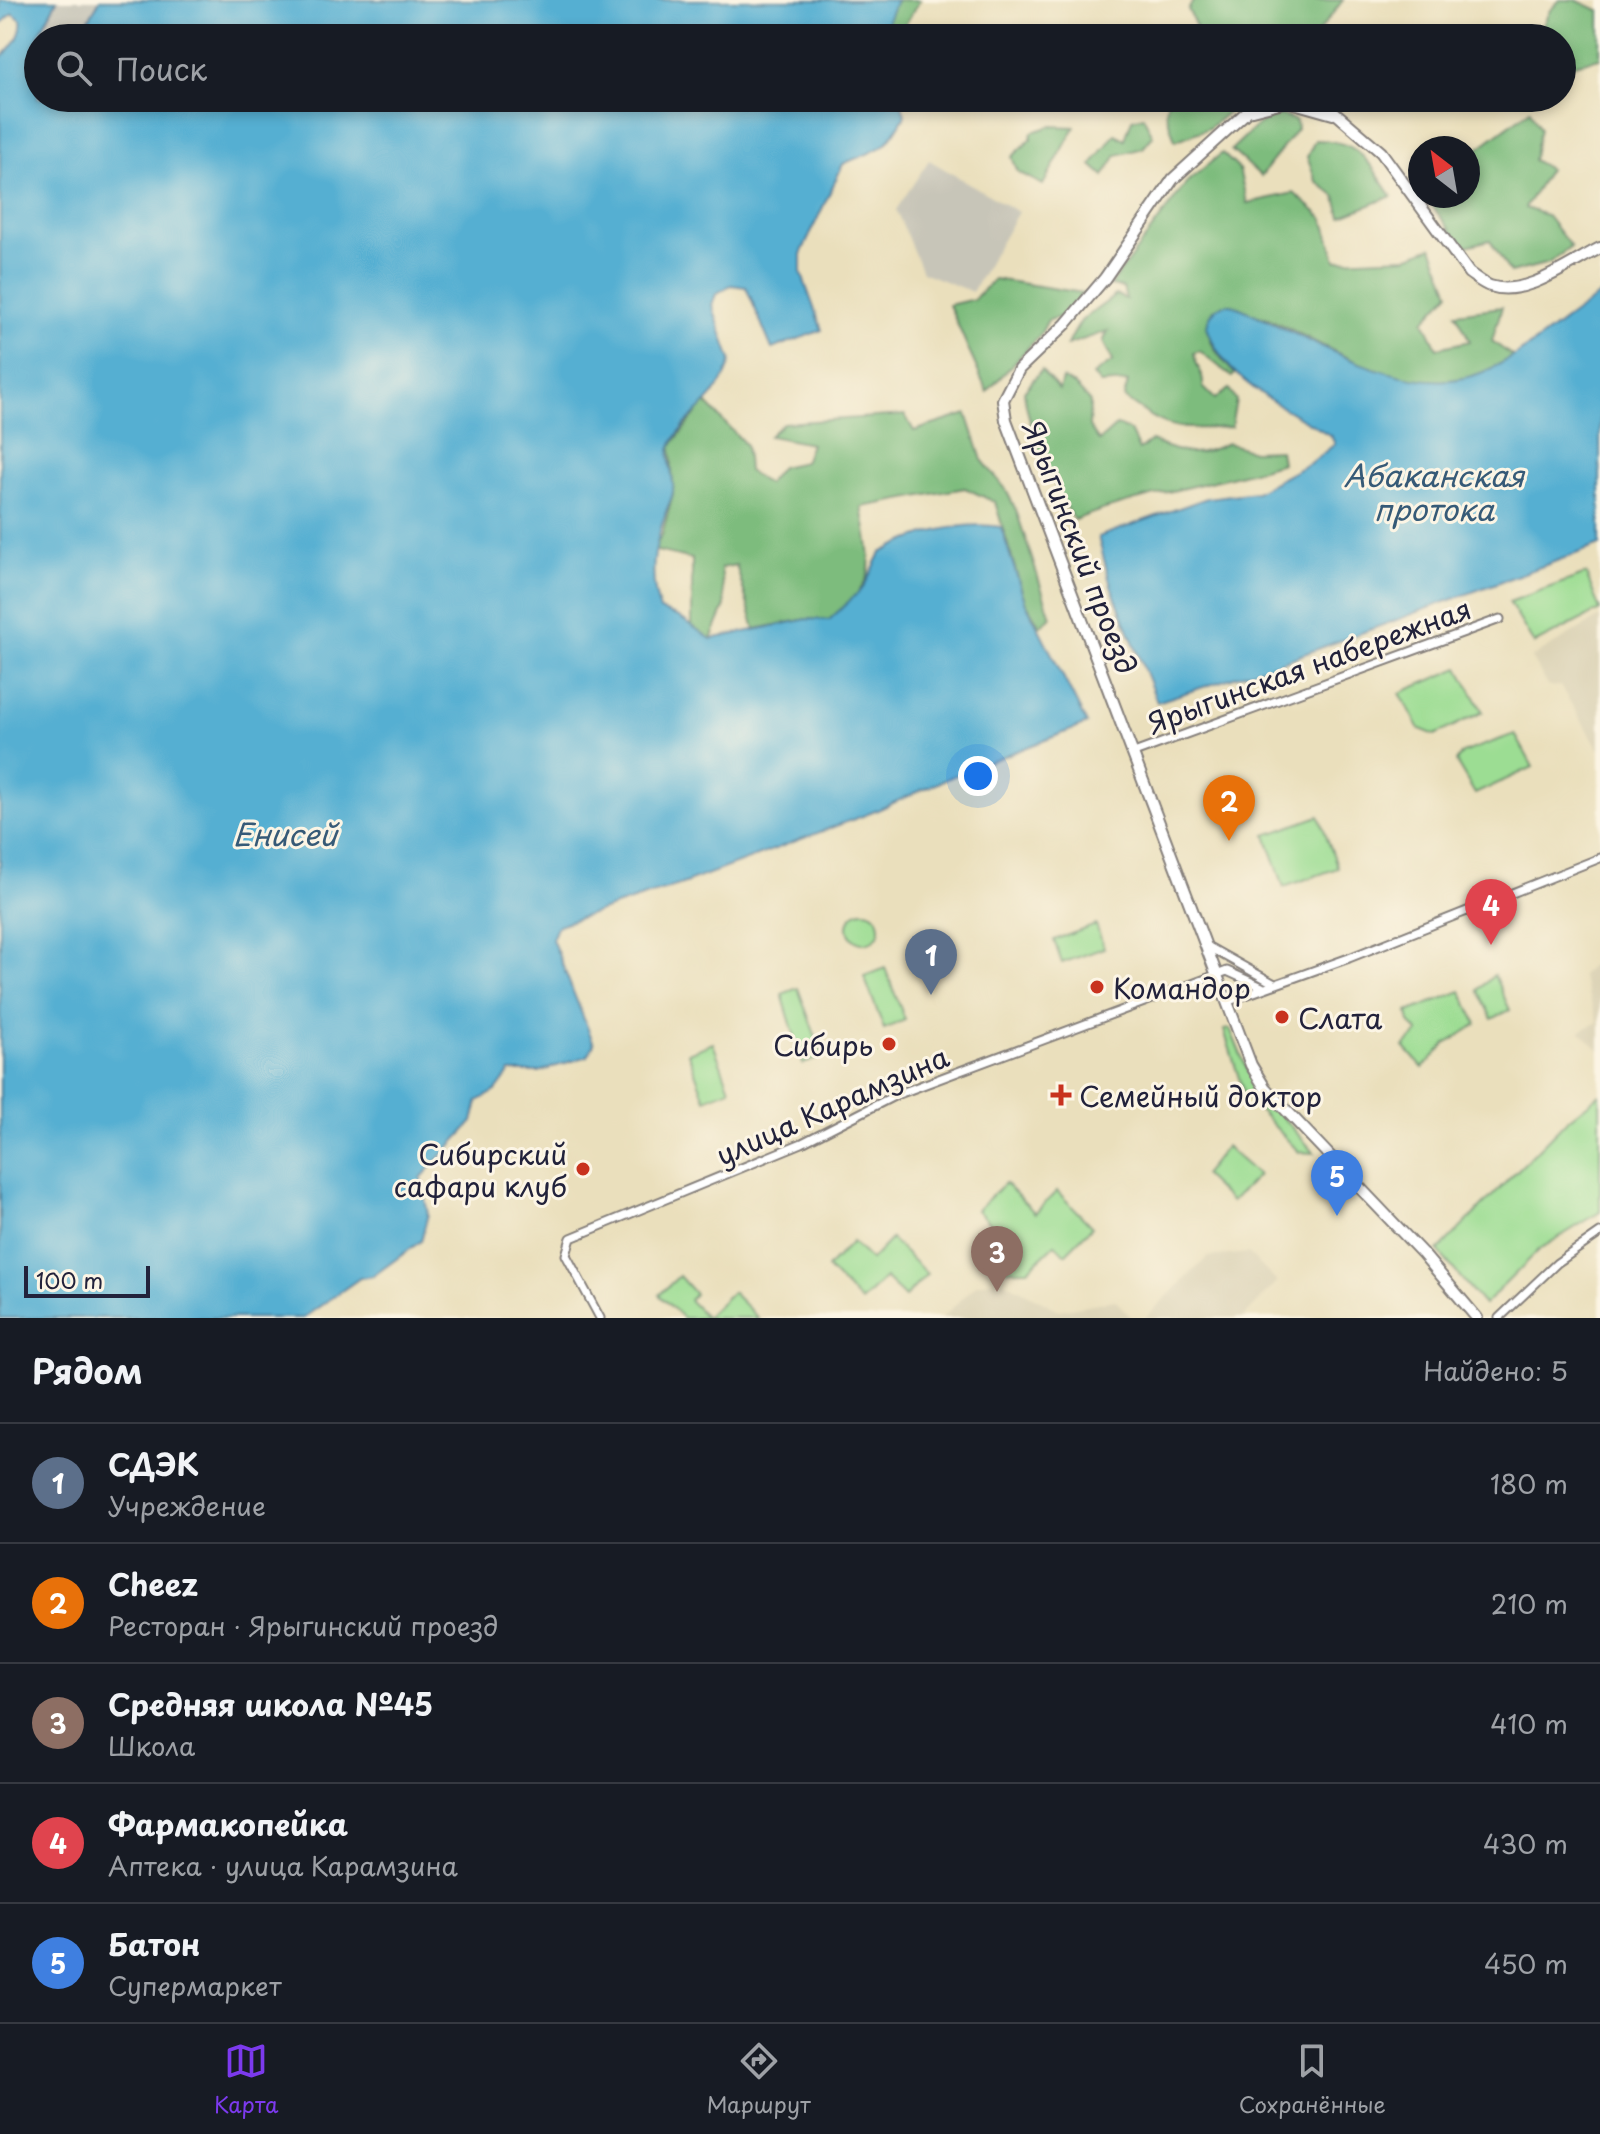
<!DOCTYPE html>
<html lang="ru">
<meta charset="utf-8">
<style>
body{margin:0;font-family:"Playpen Sans",sans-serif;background:#242831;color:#f1f3f6}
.compass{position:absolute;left:1408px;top:136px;width:72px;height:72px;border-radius:50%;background:#171b24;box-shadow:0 4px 12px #0003;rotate:329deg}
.scale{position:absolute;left:24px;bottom:20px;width:126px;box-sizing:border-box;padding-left:8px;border:4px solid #22223b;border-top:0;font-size:22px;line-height:28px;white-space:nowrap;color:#22223b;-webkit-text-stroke:6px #fcf5e5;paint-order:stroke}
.you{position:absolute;left:978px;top:776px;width:28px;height:28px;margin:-20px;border:6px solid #fff;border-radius:50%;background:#1a73e8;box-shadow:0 0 0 12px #1a73e833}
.badge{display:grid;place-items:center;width:52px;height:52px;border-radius:50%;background:#7c3aed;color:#fff;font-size:26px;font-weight:700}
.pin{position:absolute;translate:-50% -66px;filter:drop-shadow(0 2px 4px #0008)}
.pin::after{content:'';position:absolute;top:42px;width:28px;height:24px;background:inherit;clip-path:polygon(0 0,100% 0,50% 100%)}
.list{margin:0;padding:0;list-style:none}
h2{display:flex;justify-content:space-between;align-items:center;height:104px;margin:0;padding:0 32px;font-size:34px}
h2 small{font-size:26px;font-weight:400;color:#9ea1a6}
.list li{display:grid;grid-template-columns:52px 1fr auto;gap:24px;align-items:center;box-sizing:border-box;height:120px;padding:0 32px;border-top:2px solid #363941}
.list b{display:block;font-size:30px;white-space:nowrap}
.list p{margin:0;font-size:26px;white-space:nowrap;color:#9ea1a6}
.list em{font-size:26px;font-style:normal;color:#9ea1a6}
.icon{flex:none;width:44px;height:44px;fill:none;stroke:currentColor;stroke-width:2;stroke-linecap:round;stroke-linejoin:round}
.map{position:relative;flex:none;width:1600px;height:1318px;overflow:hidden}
.search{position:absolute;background:#171b24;box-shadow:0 4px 12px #0003;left:24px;right:24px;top:24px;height:88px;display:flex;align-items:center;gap:20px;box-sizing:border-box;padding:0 28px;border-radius:44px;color:#9ea1a6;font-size:30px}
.sheet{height:704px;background:#171b24}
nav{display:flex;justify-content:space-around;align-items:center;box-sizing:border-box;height:112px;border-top:2px solid #363941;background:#171b24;font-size:22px;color:#9ea1a6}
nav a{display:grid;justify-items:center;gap:4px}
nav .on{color:#7c3aed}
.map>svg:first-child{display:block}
</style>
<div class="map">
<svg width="1600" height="1318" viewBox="0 0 1600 1318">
<rect width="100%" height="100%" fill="#fcf5e5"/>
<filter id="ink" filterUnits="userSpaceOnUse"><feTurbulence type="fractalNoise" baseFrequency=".0125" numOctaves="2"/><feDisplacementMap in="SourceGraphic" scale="16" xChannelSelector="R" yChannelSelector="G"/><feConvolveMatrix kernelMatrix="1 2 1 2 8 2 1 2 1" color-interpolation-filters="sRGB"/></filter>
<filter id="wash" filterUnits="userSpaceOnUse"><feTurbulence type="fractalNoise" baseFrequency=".006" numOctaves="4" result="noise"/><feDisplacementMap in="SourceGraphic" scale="32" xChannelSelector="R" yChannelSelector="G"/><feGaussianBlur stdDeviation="1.8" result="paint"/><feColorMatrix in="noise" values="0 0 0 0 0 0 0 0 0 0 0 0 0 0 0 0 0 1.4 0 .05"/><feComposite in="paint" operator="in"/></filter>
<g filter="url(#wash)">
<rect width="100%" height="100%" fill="#eadfbc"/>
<g fill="#d9d0b2">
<path d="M1600,617V750L1560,686L1549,687L1531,658Z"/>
<path d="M1600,958V1051L1580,1031L1598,1022L1581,975Z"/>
<path d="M1248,1253L1277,1282L1243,1318H1145L1208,1257Z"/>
<path d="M1000,1279L1059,1310L1115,1300L1132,1318H942L977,1284Z"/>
</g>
<g fill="#c7c5b8">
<path d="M57,0H100L77,38H38L36,57L33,46Z"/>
<path d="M929,160L1018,212L972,292L922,272L896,210Z"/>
</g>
<g fill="#9cdd93" stroke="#5f8067" stroke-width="2">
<path d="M1586,574L1600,610L1534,644L1509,602Z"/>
<path d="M1459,668L1483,712L1435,735L1420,729L1400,693Z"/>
<path d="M1515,734L1533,767L1475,794L1456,762L1462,753Z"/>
<path d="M1319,816L1338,868L1284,887L1266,835Z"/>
<circle cx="864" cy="927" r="16"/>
<path d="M1096,925L1104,948L1062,963L1054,940Z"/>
<path d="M885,968L905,1020L884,1029L864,976Z"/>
<path d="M1494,975L1510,1010L1492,1019L1478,990Z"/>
<path d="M798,988L823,1057L803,1064L782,994Z"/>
<path d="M1461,991L1477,1024L1446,1044L1423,1068L1404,1047L1419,1032L1410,1023L1408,1012Z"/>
<path d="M1230,1029L1254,1086L1315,1153L1299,1152L1244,1094L1224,1030Z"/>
<path d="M713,1043L730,1089L705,1099L688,1053Z"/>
<path d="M1600,1094V1212L1540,1249L1484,1305L1438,1251L1567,1120Z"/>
<path d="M1226,1147L1258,1175L1231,1202L1203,1175Z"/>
<path d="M1005,1183L1035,1213L1057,1191L1092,1227L1065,1254L1055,1244L1028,1270H1006L984,1248L999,1233L977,1210Z"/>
<path d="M891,1239L927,1274L905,1297L885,1278L861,1302L827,1268L852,1242L871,1260Z"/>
<path d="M679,1276L695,1294L689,1300L706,1317L732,1292L758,1318H683L659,1295Z"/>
</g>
<g fill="#7dbc7d" stroke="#506f5c" stroke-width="2">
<path d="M896,0H920L897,38H881Z"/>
<path d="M1194,0H1343L1314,38H1201L1188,9Z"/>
<path d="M1560,0H1576L1600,11V58L1574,64L1562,74V38H1537L1550,10Z"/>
<path d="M1168,98H1245L1209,128L1175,141L1166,112Z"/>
<path d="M1530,110L1540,129L1533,160L1549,169L1525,208L1546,215L1571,247L1549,263L1510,273L1490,240L1467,246L1460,243L1425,196H1468V156Z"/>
<path d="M1276,113L1296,121L1297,129L1261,176L1231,150L1254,128Z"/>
<path d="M1143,116L1153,136L1143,148L1117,155L1104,176L1092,165L1115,134L1125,139L1132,119Z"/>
<path d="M1052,126L1075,127L1043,185L1018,172L1012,157L1031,139L1032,132Z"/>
<path d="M1315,140C1361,140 1368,162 1392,196L1341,217L1336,197L1316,181L1307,157Z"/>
<path d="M1222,153L1239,169L1247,203L1294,193L1323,218L1336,260L1407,257L1432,247L1450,292L1424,321L1437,348L1470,341L1456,313L1502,307L1492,341L1514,357C1494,367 1474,379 1452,382C1393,391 1321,342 1269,319C1253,313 1232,312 1215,309C1197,333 1219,357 1235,374L1232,377L1200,351L1194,353C1195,366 1205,375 1203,387L1215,399L1229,389L1236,400L1231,427C1177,430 1169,431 1124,398L1128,382L1100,384L1093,375L1113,361L1103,342L1108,331L1067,345L1081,321L1116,295L1126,299L1123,288L1110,286L1188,181Z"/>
<path d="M994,279L1083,293L1065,316L1048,320L1040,335L987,392L949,305L974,299Z"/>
<path d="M1041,370L1059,390L1062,379L1075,385L1090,402L1089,427L1099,441L1117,425L1130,431L1139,450L1151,441C1182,454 1196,459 1227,443L1253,451L1280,450L1282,463C1213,484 1141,494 1074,520C1053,488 1028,429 1024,391Z"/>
<path d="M705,402L746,445L748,471L767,484L781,467L804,462L811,444L769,436L783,423L905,415L914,431L967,414L982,460L1005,488L1016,510L1051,617L1040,626L1025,601L995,502L965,488L862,507C872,567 881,579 829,620L807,619L755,629L736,565L721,568L725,606L711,639L692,626V559L653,550L662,535L673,494L671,446Z"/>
</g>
<g fill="#54afd2" stroke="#3b6886" stroke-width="2">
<path d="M0,0H57L33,46L38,57V98H900L905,115C883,155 880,147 843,164L801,254V272L822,330L772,349L746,287L731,285L716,294L712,305L731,360C721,401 690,409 672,444C665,457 675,477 673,492C672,500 667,507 665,515C654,548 648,576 660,610L679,617L711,639L807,619L829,620L863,588L881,553C916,534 961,520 1001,527L1025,601L1087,724L960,773L873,812L685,883L558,925L552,939L594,1044L588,1056L539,1072H510L496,1091L478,1101L473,1122L421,1178L428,1214L421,1241L373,1276L360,1278L303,1318H0V58C11,49 23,35 21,20L13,13L0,25Z"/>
<path d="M100,0H896L881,38H78Z"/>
<path d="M1600,295V545L1293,658L1157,702L1111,586L1098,537L1207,498L1256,492L1312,462L1335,444L1331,436C1285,407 1222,382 1207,326C1210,312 1217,303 1231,304C1302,333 1408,405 1483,372C1526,354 1561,321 1600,295Z"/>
</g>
</g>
<g filter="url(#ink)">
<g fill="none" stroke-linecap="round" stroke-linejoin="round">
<defs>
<g id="street">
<path d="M1134,753L1500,619"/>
<path d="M1207,946L1273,983"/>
<path d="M1229,1001L1349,958L1600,858"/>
<path d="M600,1318L566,1255L571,1238L802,1143L896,1095L1227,971L1262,987"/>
<path d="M1499,1318L1557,1263L1600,1233"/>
</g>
<g id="secondary">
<path d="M1262,98L1173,179L1105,278L1066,324L1019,369L1003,400L1006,420L1251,1065L1265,1088L1423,1254L1477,1318"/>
<path d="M1318,98L1381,152L1469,273C1475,277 1483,284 1490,286C1525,298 1570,263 1600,248"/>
<path d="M1252,110L1287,101L1333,114"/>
</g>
</defs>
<use href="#street" stroke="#86807c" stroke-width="11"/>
<use href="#secondary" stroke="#86807c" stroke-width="14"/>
<use href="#street" stroke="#fff" stroke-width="7"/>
<use href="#secondary" stroke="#fff" stroke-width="10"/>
</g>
</g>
<g fill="#c8321e" stroke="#fcf5e5" stroke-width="3">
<circle cx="1097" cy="987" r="8"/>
<circle cx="1282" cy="1017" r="8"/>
<circle cx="889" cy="1044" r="8"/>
<path d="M1057 1083h8v8h8v8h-8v8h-8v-8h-8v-8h8z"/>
<circle cx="583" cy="1169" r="8"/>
</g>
<g text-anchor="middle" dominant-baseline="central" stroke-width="6" stroke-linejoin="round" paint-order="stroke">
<g font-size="28" fill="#22223b" stroke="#fcf5e5">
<text transform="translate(1081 547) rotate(69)">Ярыгинский проезд</text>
<text transform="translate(1309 665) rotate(-20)">Ярыгинская набережная</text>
<text transform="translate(832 1105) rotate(-24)">улица Карамзина</text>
</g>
<g font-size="28" fill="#22223b" stroke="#fcf5e5" text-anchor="start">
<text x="1113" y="987">Командор</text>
<text x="1298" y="1017">Слата</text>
<text x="873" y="1044" text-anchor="end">Сибирь</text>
<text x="1079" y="1095">Семейный доктор</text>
<text x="567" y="1153" text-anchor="end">Сибирский<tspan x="567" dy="32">сафари клуб</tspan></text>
</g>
<g font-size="30" font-style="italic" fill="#365a77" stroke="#fcf5e5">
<text x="1434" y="474">Абаканская<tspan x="1434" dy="34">протока</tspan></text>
<text x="285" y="833">Енисей</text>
</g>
</g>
</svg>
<svg class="compass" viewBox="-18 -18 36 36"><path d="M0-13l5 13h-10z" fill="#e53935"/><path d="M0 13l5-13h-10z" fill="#9ea1a6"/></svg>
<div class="scale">100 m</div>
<div class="you"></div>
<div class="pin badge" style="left:931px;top:995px;background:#5c6f8a">1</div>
<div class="pin badge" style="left:1229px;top:841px;background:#e8710a">2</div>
<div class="pin badge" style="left:997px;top:1292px;background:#8d6e63">3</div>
<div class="pin badge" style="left:1491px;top:945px;background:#e0444e">4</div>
<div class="pin badge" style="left:1337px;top:1216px;background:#3f7fe0">5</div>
<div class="search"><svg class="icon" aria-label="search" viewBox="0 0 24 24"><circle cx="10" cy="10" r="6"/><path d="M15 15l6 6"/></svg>Поиск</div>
</div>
<section class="sheet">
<h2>Рядом<small>Найдено: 5</small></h2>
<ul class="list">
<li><span class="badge" style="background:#5c6f8a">1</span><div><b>СДЭК</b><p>Учреждение</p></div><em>180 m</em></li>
<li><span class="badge" style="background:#e8710a">2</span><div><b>Cheez</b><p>Ресторан · Ярыгинский проезд</p></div><em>210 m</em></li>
<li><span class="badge" style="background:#8d6e63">3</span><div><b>Средняя школа №45</b><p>Школа</p></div><em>410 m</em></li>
<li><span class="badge" style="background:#e0444e">4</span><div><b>Фармакопейка</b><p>Аптека · улица Карамзина</p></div><em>430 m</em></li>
<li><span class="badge" style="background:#3f7fe0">5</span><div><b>Батон</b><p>Супермаркет</p></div><em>450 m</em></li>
</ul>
</section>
<nav>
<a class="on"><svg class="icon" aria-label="map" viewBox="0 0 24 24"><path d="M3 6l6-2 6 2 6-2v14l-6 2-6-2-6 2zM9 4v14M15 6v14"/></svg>Карта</a>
<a><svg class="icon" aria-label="directions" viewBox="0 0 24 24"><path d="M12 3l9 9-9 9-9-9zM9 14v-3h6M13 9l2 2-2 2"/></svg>Маршрут</a>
<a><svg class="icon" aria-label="saved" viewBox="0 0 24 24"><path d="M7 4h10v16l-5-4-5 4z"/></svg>Сохранённые</a>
</nav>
